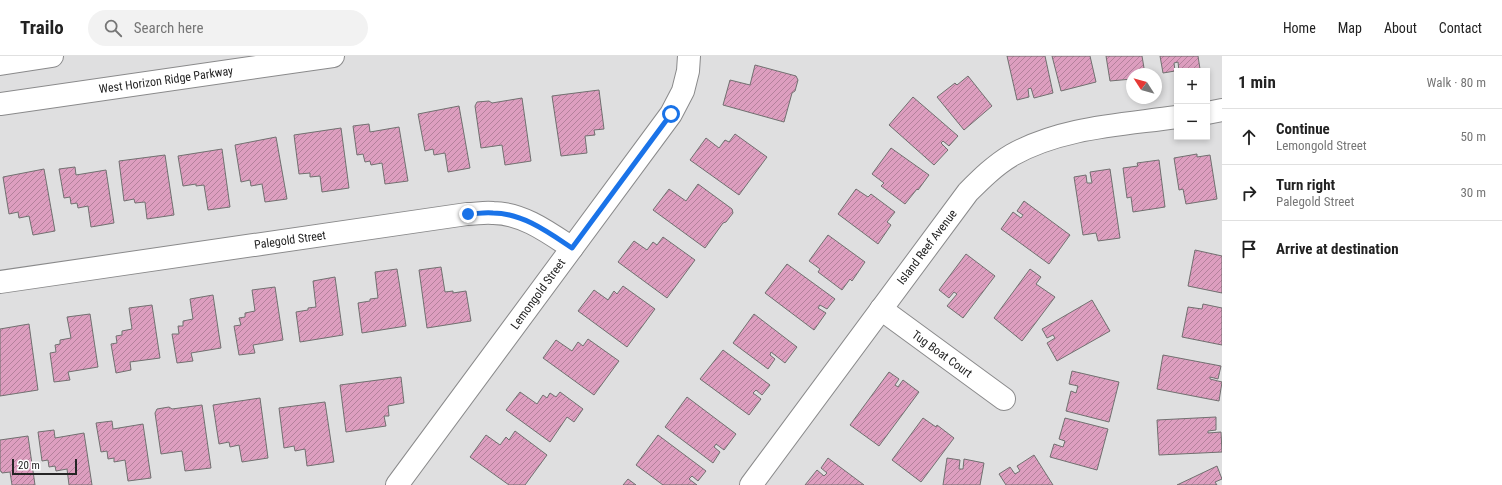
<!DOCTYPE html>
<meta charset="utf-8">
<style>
body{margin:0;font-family:"Roboto Condensed",sans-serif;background:#f2f2f2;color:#222}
.controls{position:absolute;right:12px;top:12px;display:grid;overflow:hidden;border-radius:0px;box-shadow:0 2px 6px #0003}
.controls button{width:36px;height:36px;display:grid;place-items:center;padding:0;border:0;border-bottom:1px solid #e0e0e0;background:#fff;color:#222;font:20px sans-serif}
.compass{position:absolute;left:1126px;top:12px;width:36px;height:36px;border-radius:50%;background:#fff;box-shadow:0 2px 6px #0003;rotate:306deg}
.scale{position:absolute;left:12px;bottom:10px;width:65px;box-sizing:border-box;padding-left:4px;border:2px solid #252525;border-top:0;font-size:11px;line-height:14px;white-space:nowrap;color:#252525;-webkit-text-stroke:3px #fff;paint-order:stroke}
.stop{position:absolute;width:12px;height:12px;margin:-9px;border:3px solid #1a73e8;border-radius:50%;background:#fff}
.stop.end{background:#1a73e8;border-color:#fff;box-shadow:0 1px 4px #0008}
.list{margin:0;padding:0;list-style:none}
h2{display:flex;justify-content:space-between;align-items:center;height:52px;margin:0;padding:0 16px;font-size:17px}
h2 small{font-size:13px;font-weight:400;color:#767676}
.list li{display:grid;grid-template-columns:26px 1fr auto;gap:12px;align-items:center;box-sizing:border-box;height:56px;padding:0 16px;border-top:1px solid #e0e0e0}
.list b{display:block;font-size:15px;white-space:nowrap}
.list p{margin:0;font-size:13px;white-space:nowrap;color:#767676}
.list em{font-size:13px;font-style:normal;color:#767676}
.icon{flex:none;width:22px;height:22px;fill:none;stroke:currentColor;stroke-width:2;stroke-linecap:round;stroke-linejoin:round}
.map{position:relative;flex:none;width:1222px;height:429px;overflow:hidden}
header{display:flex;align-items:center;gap:24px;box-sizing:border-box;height:56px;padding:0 20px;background:#fff;border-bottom:1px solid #e0e0e0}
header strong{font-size:19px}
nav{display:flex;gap:22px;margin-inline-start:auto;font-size:14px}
.search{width:280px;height:36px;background:#f2f2f2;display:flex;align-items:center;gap:10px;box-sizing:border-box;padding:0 14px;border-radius:22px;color:#767676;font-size:15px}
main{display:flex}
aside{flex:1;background:#fff}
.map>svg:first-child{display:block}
</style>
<header>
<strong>Trailo</strong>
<div class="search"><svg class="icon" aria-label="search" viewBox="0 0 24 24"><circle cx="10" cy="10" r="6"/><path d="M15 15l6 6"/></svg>Search here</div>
<nav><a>Home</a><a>Map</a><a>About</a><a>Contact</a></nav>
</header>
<main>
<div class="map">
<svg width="1222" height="429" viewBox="0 0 1222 429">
<defs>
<pattern id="building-hatch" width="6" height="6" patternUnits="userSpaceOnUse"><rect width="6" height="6" fill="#dd9ebf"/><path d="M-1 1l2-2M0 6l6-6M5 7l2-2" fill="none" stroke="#b3819b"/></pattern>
</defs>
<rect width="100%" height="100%" fill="#dfdfe0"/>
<g fill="url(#building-hatch)" stroke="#717070">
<path d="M1007,0H1045L1053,37L1034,42L1031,32L1028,33L1029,41L1017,44Z"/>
<path d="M1052,0H1090L1096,26L1061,35Z"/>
<path d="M1106,0H1142L1145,18H1132V23L1110,25Z"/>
<path d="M1160,0H1198L1200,13L1179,15L1178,6L1174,7L1175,15L1163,17Z"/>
<path d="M755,9L796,20L798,24L795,35L792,37L784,66L723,49L730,24L750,29Z"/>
<path d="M968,20L992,50L964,74L937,41L955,27L957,29Z"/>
<path d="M599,34L604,73L594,74L595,79L585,80L587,97L561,100L552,40Z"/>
<path d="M913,41L958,80L949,90L943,85L941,87L948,94L934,109L889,69Z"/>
<path d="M522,42L531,105L505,109L502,89L481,92L475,50L477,46L489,45L492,47Z"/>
<path d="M459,50L470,112L448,116L445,97L434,99L433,93L425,95L418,58Z"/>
<path d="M369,68L370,76L399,71L408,125L385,128L382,107L371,109L370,105L365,106L363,98L357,99L353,70Z"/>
<path d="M341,72L349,132L322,136L320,120L310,121V117L299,118L294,79Z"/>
<path d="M735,78L767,101L739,139L690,104L706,82L719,92L725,84L729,86Z"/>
<path d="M276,81L287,143L265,146L262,128L251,130L250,124L241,126L235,89Z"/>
<path d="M891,92L929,119L918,134L917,133L905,148L881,130L884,127L872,118Z"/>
<path d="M222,93L230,151L208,154L204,129L196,130V128L183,130L178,100Z"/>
<path d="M1197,98V101L1210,99L1217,143L1186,148L1183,133L1179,134L1174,102Z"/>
<path d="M165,99L174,159L147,163L145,146L135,147L134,143L124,145L119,105Z"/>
<path d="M1159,104L1165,151L1133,156L1131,141L1127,142L1123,112L1138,110L1137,107Z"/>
<path d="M75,111L76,119L106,114L114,167L91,171L88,150L78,152L77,147L71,148L70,141L64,142L59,113Z"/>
<path d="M44,113L55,175L33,179L29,160L19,162L18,156L9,158L3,121Z"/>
<path d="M1110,113L1120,182L1098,185L1096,177L1083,179L1074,121L1086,119L1087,127H1092L1090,116Z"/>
<path d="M698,128L732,153L733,157L726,166L723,167L705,192L653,154L669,133L686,145Z"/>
<path d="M856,133L868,141L871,138L895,156L887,166L891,169L878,188L838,158Z"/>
<path d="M1024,145L1070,179L1049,208L1001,173L1013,156L1021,162L1023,159L1017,155Z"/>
<path d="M828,179L865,206L852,225L850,223L842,234L818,216L820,213L809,205Z"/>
<path d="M663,181L695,204L667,242L618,206L634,185L647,194L653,186L657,189Z"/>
<path d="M1195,194L1222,200V237L1188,230Z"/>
<path d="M966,198L995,220L963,262L947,250L957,238L954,236L949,242L939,234Z"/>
<path d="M787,208L835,243L827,253L820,249L818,252L826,257L814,274L765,237Z"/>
<path d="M441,211L445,236L453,235V237L466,235L471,265L427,272L419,214Z"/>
<path d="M397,213L406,270L362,277L358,247L370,245V243L378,242L375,216Z"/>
<path d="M1030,213L1041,221L1036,228L1055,241L1022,285L994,262Z"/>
<path d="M335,221L343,279L300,286L296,256L308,254V252L316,251L313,225Z"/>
<path d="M623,230L655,253L627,291L578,255L594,234L608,244L614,235L617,238Z"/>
<path d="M275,231L283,284L253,289L255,297L239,299L234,270L241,269L239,262L245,261V257L255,255L252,234Z"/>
<path d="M213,239L221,292L191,297L193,305L177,307L172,278H179L178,270H183V265L193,263L190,243Z"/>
<path d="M1092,244L1110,275L1057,305L1047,287L1055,282L1053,279L1047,282L1042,273Z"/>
<path d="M1203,248L1222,252V289L1182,281L1188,251L1202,253Z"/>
<path d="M152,249L160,302L130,306L131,314L116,317L111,288L117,287L116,280L122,279V275L132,273L129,252Z"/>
<path d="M90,258L98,311L68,316L70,324L54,326L50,297L56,296L55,289L60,288V284L71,282L67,261Z"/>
<path d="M754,258L797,291L785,307L771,296L770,299L775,303L768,313L733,287Z"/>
<path d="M29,268L38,334L0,340V273Z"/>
<path d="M588,283L619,305L594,339L543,302L556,284L572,295L578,286L583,290Z"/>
<path d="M723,294L770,329L762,339L756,334L753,337L761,343L749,359L700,323Z"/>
<path d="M1163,299L1221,310L1218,323L1210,321V323L1222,326L1219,345L1157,333Z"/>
<path d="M1072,315L1119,326L1109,366L1066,355L1071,335L1076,337L1078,330L1069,328Z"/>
<path d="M889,316L899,323L895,329L898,331L903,324L919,336L879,390L850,369Z"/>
<path d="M401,321L404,347L388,350L389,360H384L386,370L346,376L340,329Z"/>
<path d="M520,336L537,348L543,339L547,342L550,337L556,341L560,336L583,353L574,366L567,361L550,386L506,354Z"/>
<path d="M687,341L736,378L724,394L716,388L714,391L720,396L713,407L665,371Z"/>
<path d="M260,342L268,402L242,406L239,389L230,391L229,386L219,388L213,349Z"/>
<path d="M325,346L334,406L307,410L305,393L295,395L294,390L284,392L279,352Z"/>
<path d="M202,349L211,412L185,415L182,395L161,398L155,357L157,353L169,351L172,353Z"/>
<path d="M1216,361V374L1208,375V377L1221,376L1222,396L1159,399L1157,364Z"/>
<path d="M923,362L936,371L937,369L954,382L921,426L892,404Z"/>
<path d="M1065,362L1108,373L1097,414L1050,401L1054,388L1063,391L1065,385L1059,383Z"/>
<path d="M112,365L113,373L143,368L151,422L128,425L125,404L114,406V402L108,403L107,395L101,396L96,367Z"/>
<path d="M54,374L55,382L84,377L92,429H69L67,413L56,415L55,410L49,411L48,404L42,405L38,376Z"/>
<path d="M515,375L547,399L525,429H509L470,401L486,379L500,389L506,381L509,384Z"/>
<path d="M658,379L706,415L698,425L692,420L689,423L697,429H663L636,409Z"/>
<path d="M28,380L35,429H12L10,416L2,417L1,415H0V384Z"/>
<path d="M1034,399L1053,429H1006L999,418L1010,411L1015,418L1020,415L1017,410Z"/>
<path d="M828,402L864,429H805L817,414L824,420L827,417L821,412Z"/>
<path d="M947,402L960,404L959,413H963L964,403L984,407L980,429H943Z"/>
<path d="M1217,410L1222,423L1215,426L1217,429H1177Z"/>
<path d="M628,423L636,429H623Z"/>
</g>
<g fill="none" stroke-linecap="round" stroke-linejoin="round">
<defs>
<g id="minor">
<path d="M1207,57L1222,54"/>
<path d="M0,226L467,158C476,158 484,156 493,157C522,157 548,176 572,192"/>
<path d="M881,253L1004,343"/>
<path d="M397,429L671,58L683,35L688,15L689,0"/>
<path d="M751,429L968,136C981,123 995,109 1012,99C1062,71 1121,69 1177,61"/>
</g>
<g id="major">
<path d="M0,8L52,0"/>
<path d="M0,48L333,0"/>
</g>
</defs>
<use href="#minor" stroke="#8a8a8b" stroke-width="24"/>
<use href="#major" stroke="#8a8a8b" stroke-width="24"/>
<use href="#minor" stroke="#fff" stroke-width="22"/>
<use href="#major" stroke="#fff" stroke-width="22"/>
</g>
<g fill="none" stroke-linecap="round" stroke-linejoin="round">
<path stroke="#1a73e8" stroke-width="5" d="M468,158C476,158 484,156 493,157C522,157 548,176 572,192L671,58"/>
</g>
<g text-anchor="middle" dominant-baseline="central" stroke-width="3" stroke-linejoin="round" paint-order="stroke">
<g font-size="12" fill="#252525" stroke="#fff">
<text transform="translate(166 24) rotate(-8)">West Horizon Ridge Parkway</text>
<text transform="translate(290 184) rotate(-8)">Palegold Street</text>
<text transform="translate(927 191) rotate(-53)">Island Reef Avenue</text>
<text transform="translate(538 238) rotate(-54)">Lemongold Street</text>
<text transform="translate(942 298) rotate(36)">Tug Boat Court</text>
</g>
</g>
</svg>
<div class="controls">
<button>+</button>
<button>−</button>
</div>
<svg class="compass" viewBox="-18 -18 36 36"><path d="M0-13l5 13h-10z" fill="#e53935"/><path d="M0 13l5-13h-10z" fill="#767676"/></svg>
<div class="scale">20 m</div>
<div class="stop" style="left:671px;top:58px"></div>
<div class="stop end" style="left:468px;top:158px"></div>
</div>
<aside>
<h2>1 min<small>Walk · 80 m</small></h2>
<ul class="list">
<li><svg class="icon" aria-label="ahead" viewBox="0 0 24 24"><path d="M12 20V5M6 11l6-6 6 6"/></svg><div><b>Continue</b><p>Lemongold Street</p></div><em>50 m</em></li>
<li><svg class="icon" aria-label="right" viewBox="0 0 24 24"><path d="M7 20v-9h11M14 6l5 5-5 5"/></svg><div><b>Turn right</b><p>Palegold Street</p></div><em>30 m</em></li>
<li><svg class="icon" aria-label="arrive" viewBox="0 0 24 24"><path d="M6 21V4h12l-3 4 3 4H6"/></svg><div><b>Arrive at destination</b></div></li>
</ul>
</aside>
</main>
